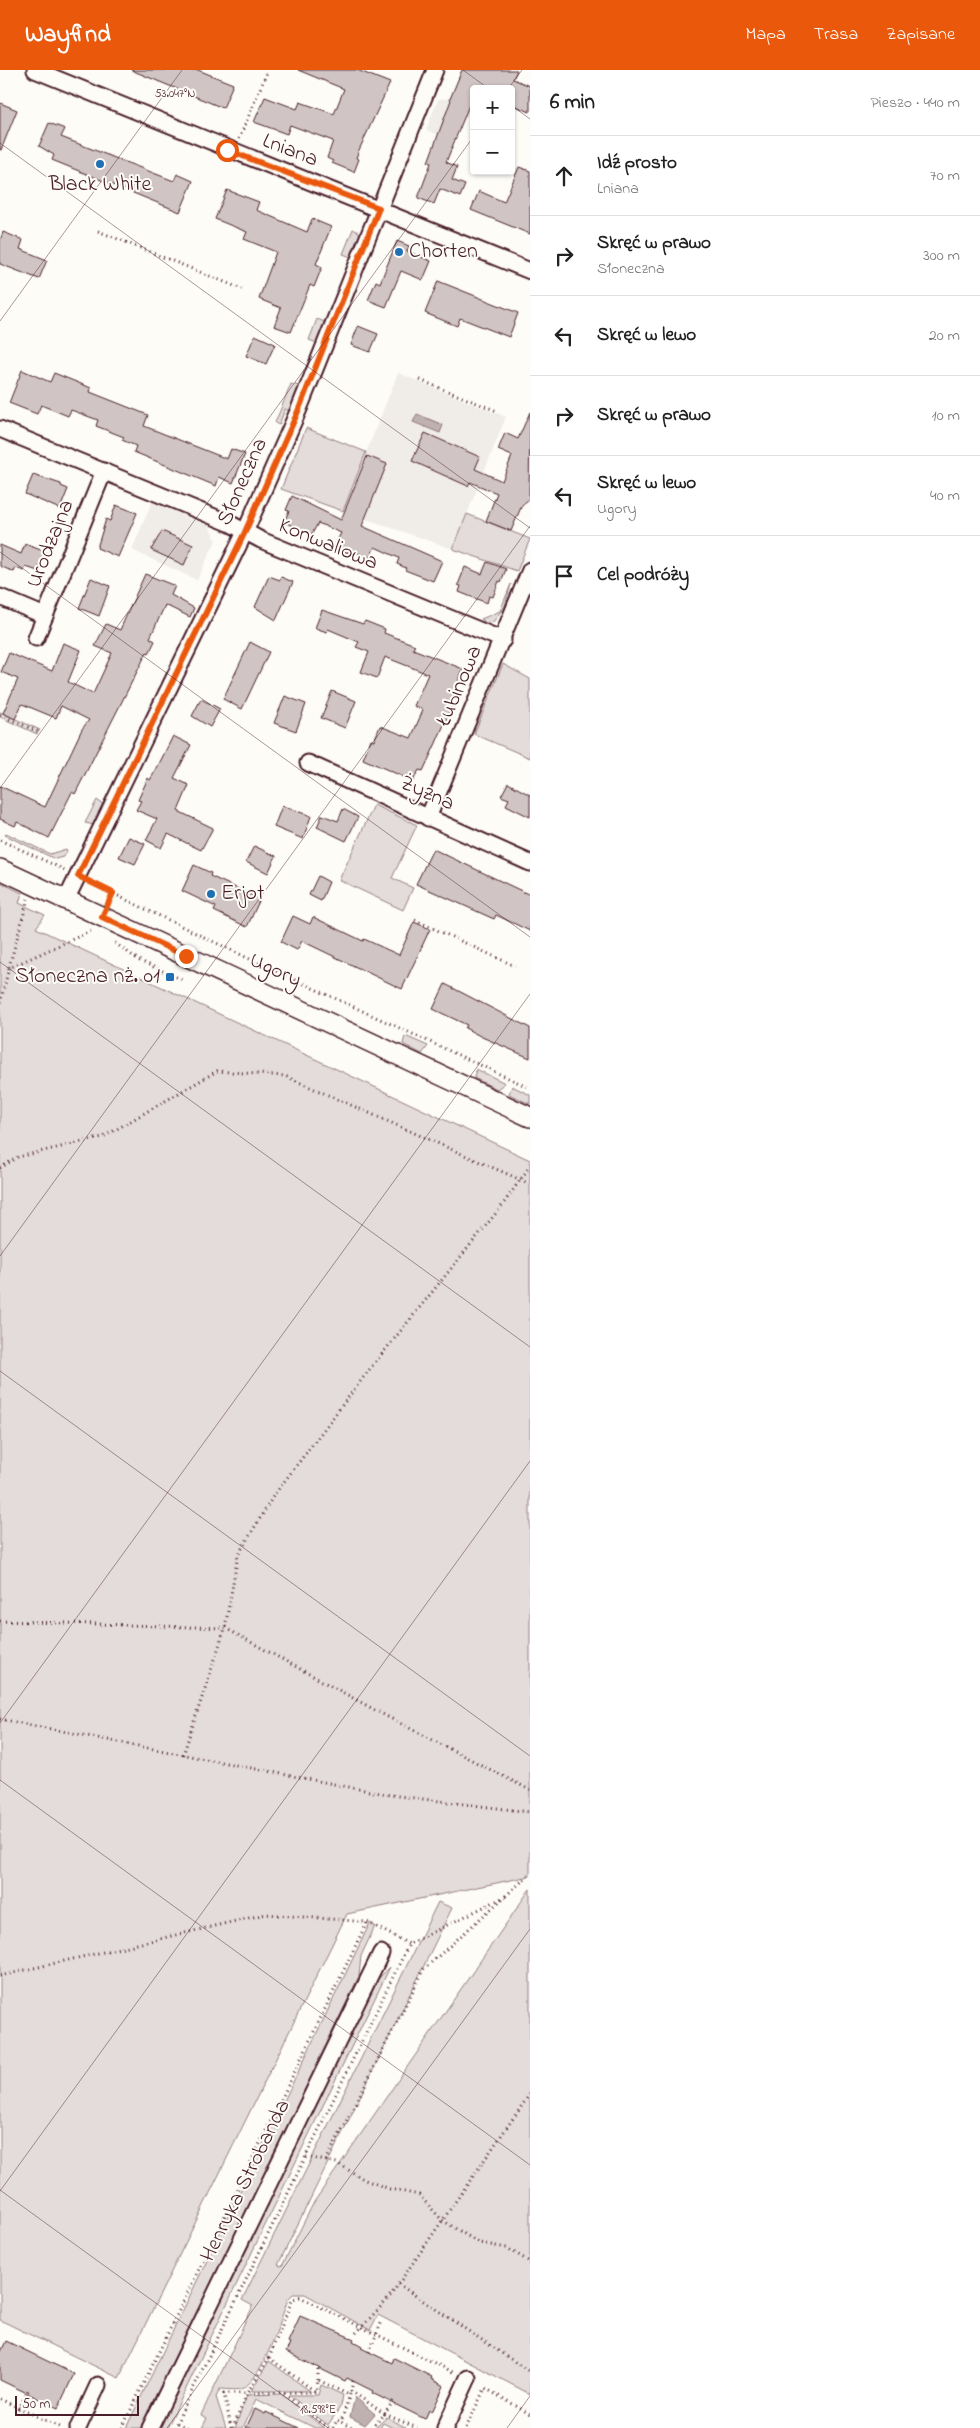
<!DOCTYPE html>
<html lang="pl">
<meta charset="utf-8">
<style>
body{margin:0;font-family:"Indie Flower",sans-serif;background:#f2f2f2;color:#222}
.controls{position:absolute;right:15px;top:15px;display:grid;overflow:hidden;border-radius:5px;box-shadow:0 1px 4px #0004}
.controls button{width:45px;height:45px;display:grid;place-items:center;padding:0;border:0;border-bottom:1px solid #e0e0e0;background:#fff;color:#222;font:25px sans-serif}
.scale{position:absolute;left:15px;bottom:12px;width:124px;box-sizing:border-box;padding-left:5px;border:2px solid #4a1f2b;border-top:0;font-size:14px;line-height:18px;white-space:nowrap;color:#4a1f2b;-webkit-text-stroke:4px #fdfcf7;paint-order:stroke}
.stop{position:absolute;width:15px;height:15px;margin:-11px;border:4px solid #ea580c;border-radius:50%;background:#fff}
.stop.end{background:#ea580c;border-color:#fff;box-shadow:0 1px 5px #0008}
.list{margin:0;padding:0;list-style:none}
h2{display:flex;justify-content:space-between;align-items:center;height:65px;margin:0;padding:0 20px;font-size:21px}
h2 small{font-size:16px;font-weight:400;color:#767676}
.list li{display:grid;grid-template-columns:32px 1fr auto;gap:15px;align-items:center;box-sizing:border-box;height:80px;padding:0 20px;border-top:1px solid #e0e0e0}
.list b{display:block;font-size:19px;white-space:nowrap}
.list p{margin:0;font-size:16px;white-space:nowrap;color:#767676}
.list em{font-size:16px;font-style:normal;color:#767676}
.icon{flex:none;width:28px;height:28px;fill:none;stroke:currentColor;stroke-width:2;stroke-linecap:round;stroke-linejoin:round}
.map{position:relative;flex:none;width:530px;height:2358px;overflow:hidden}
header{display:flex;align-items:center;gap:30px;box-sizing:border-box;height:70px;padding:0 25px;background:#ea580c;color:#fff}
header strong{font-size:24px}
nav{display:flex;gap:28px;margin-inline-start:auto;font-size:18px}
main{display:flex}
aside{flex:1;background:#fff}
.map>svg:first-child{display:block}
</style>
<header>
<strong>Wayfind</strong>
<nav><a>Mapa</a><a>Trasa</a><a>Zapisane</a></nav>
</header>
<main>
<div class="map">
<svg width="530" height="2358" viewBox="0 0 530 2358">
<rect width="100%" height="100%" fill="#fdfcf7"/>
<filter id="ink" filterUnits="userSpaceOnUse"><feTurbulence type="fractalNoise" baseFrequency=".02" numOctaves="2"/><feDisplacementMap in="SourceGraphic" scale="10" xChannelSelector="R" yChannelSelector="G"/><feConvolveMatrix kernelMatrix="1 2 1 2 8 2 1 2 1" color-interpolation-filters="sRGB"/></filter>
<g filter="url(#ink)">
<g fill="#f0ece8">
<path d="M455,17L473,26L457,64L451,62L446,67L426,60L438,29H450Z"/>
<path d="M398,303L506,347L453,479L343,441Z"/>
<path d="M152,432L209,456L216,470L197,510L132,480Z"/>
</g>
<g fill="#e3dcda" stroke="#967e82">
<path d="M353,159L360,163L351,187L343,184Z"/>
<path d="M317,249L325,252L317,273L309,270Z"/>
<path d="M291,314L299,316L289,341L285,339L279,355L275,353Z"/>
<path d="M306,358L366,382L343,441L281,419Z"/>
<path d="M467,444L530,469L517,501L453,479Z"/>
<path d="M511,514L505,536L493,552L482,554L484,551L481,549L500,541Z"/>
<path d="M503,594L530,609V688L474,664Z"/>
<path d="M0,642L40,660L37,664L0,647Z"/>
<path d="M97,730L104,735L94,755L85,753Z"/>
<path d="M374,735L417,755L392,808L413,818L403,840L339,810Z"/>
<path d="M6,763L50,784L66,779L67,781L63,787L55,789L5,765Z"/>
<path d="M0,812L22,823L19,833L45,845L36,858L530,1090V1806L347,1844L119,2308L0,2250Z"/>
<path d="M405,966L428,976L422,984L403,974Z"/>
<path d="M476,999L505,1013L497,1019L474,1008Z"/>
<path d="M512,1016L530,1025V1034L509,1024Z"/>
<path d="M530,1819V2324L378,2245L370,2260L305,2224H293L288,2229C280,2251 264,2306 243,2318C238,2321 227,2319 220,2319L216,2327L226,2358H202L207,2348L201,2345L253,2236L242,2230L438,1832L452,1838L278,2195L282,2196L314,2132Z"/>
<path d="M370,1853L375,1856L361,1886L359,1906L143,2358H126Z"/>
<path d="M390,1897L167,2358H159L375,1912Z"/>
<path d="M269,2291L310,2321H251Z"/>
<path d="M321,2315L343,2325L341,2336L328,2355L289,2325H318Z"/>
<path d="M281,2324L324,2358H315L256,2329L243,2358H235L247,2325Z"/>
<path d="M387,2347L406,2358H393L383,2353L380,2358H375Z"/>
</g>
<g fill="#c0b1b1" stroke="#91777b">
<path d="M417,344L443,355L440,363L413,352Z"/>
<path d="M355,2327L375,2344L365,2355L350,2347Z"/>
</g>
<g fill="#d0c5c4" stroke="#4a1f2b">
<path d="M131,0H198L233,14L223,38Z"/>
<path d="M298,0H357L390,13L359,80L356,88L359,89L354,102L332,93L333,91L327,88L333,71L290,55L287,64L254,52L265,27L297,39L300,32L334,44L344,19Z"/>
<path d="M462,0H517L513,9L530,16V42L511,34V13L509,19H474V34L470,33L446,92L457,97L452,110L465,115L460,127L440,119L434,134L418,128L431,93L428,92L451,30L450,29Z"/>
<path d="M0,33L17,40L1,80H0Z"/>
<path d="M49,53L65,59L61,67L174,111L177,104L193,111L180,142L52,90L54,85L39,76Z"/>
<path d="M519,97L530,101V164L471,140L479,121L504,132Z"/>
<path d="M227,120L259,132L256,140L307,162L312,149L331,157L316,194L322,197L314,217L310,215L291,262L274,256L281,238L259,229L276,182L244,169L247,162L215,149Z"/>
<path d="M3,162L23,170L20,179L47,190L39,209L0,194V171Z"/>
<path d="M397,171L409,176L407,181L431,191L423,210L401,201L386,237L368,230L376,211L380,213Z"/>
<path d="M438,211L518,243L509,267L460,248L457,256L425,243Z"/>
<path d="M358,256L378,264L370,282L351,275Z"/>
<path d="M255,265L275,274L266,294L246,286Z"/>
<path d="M22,300L50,312L54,303L91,318L90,322L148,345L144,356L227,389L231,379L245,384L233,413L219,407L216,416L134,382L136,376L122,370L124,367L96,356L98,350L71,340L68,346L41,335L37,344L9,333Z"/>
<path d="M530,342L529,429L522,435L511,461L486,451L497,423L470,412L468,416L412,391L425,363L480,387L475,399L502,411L512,386L498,380L505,363L518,369Z"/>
<path d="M367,386L387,394L362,456L442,491L433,511L405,500L406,498L397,494L399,488L375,477L369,488L349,479L348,483L334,477L341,463L318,453L312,464L284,452L289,441L286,440L292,426L341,450Z"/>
<path d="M33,405L61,414V416L68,419L60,439L25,424Z"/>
<path d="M116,435L137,443L118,487L97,478L106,449L110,451Z"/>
<path d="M162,461L193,475L184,495L151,480Z"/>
<path d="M25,474L46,482L38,501L26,497L24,501L16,498L14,502L0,496V475L21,484Z"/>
<path d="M487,492L506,499L501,512L499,511L493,527L489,526L487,533L459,522L461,516L458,515L465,497L482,504Z"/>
<path d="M145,504L175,516L171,525L194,538L190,547L165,535L150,568L155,571L149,583L147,582L75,724L72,722L49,768L17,752L15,756L0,749V716L45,737L82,659L89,650L61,636L56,648L22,634L15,649L3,643L18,609L1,602L9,583L52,601L63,573L81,580L68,612L93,624L112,583L95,576L106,554L120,560Z"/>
<path d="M269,506L280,510L281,507L293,512L276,550L255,537Z"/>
<path d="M91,508L110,516L99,546L79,538Z"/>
<path d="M322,540L363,554L365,551L385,559L384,563L415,575L413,579L463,599L450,633L453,634L436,673L423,701L419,700L413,711L363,689L371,669L374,671L380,656L411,668L423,640L414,636L428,604L385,587L377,608L361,602L369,582L356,577L359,572L328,559L327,562L315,558Z"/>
<path d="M250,572L269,582L242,639L223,629Z"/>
<path d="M332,621L356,631L345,658L321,648Z"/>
<path d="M285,626L306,634L296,661L274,653Z"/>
<path d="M201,629L220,639L210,657L192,646Z"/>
<path d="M173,666L191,675L174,708L189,715L178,741L213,758L201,780L168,764L161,778L146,770L157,749L136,740L141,731L138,730L148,708L150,710L156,700Z"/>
<path d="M508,713L530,725V747L506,735L509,729L501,726Z"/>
<path d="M282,736L311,746L303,769L274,757Z"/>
<path d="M343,739L358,747L346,771L317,757L322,745L338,751Z"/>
<path d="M129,767L145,774L135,794L119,787Z"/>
<path d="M254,776L276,786L268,803L246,792Z"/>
<path d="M433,779L530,825V861L496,845L494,849L416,814Z"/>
<path d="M194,795L211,803L210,806L260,829L247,857L214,841L216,837L182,821Z"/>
<path d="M318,806L329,812L321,831L309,825Z"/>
<path d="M293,846L310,854L313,847L363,871L364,869L399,885L414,852L430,859L402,919L302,871L297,880L281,872Z"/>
<path d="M445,914L530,958V988L482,967L465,958L467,955L433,939Z"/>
<path d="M300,2246L354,2269L353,2271L362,2276L361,2278L392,2293L394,2288L432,2307L431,2309L444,2316L432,2342L429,2340L425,2349L372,2323L373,2321L347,2308L345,2311L286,2282L290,2273L288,2272Z"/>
<path d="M6,2271L74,2304L58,2338L0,2310V2284Z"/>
<path d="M255,2339L265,2344L266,2342L299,2358H246Z"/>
</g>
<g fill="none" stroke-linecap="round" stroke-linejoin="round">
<defs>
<g id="minor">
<path d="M35,0C200,68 366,133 530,201"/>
<path d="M0,359L229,453L261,470L503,570"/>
<path d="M0,527L45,546L104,401"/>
<path d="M36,568L45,546"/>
<path d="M308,693L530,793"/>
<path d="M428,748L530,500"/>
<path d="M66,830L245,462L299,339L435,0"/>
<path d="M78,2358L98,2315"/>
<path d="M150,2358L381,1883"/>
<path d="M445,2358L468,2308"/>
</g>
<path id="tertiary" d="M0,799L530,1047"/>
</defs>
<use href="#minor" stroke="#4a1f2b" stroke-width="19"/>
<use href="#tertiary" stroke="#4a1f2b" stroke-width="22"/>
<g stroke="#4a1f2b" stroke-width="3" stroke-dasharray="1 4" stroke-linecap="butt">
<path d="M239,69L268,0"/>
<path d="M98,161L242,219"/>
<path d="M420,310L497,341"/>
<path d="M0,645L39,662"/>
<path d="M0,770L65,800"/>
<path d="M91,813L254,891L530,1018"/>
<path d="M415,850L515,896"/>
<path d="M115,873L140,891L183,910"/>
<path d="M9,897L28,829"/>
<path d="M0,933L9,898L93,860"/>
<path d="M0,1098L18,1087L103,1067L217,1001L285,1006L530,1114"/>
<path d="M0,1551L225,1558L386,1646L530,1720"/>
<path d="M0,1649L390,1725L530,1742"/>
<path d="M183,1685L225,1558L238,1485L274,1425L369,1300L501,1137L530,1096"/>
<path d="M0,1906L266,1844L367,1852L409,1874"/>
<path d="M306,2087L337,2093L365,2110L390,2119L419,2125L442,2150L479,2173L507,2178L530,2192"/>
<path d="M326,2091L424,1899L530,1804"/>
<path d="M398,2214L530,2302"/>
<path d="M356,2263L388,2229L530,2024"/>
<path d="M369,2282L382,2251"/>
<path d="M269,2288L290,2235L293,2229L300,2227L455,2303"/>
<path d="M318,2310V2295"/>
<path d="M353,2311L351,2321L385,2344L371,2358"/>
<path d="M284,2324L329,2358"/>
<path d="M350,2324L341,2352L352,2358"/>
<path d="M0,2329L60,2357L61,2355"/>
<path d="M393,2331L385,2344L417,2358"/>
<path d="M18,2339L30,2317"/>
<path d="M177,2353L187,2358"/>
<path d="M122,2358L367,1852"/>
<path d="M174,2358L409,1874L506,1826"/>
<path d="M231,2358L224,2323H247L269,2288L316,2322"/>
<path d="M233,2358L247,2323L316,2322L318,2310L349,2325"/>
<path d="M333,2358L337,2350L341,2352"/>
<path d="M466,2358L485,2318L530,2344"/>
</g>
<use href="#minor" stroke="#fdfcf7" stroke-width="15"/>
<use href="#tertiary" stroke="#fdfcf7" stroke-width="19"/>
</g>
</g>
<g fill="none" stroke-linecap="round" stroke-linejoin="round" filter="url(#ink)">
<path stroke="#ea580c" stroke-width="6" d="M186,886L102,847L113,823L78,806L245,462L299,339L379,138L227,80"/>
</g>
<path fill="none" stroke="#4a1f2b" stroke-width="1" stroke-opacity="0.45" d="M463,0L489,19M508,19L522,0M511,35L530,49M0,73L530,458M0,251L182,0M0,482L530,867M0,718L474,66M0,892L530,1277M0,1186L530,456M0,1301L530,1686M0,1653L530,924M0,1710L530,2095M0,2120L328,2358M0,2121L530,1391M167,2358L530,1859M507,2358L530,2326"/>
<g fill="#1f6fb2" stroke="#fdfcf7" stroke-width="2">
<circle cx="100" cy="94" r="5"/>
<circle cx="399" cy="182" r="5"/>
<circle cx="211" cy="824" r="5"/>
<rect x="165" y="902" width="10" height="10" rx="2.5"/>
</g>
<g text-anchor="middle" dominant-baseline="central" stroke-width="4" stroke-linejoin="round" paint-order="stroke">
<g font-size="22" fill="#4a1f2b" stroke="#fdfcf7">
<text transform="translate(290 81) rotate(21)">Lniana</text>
<text transform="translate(243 412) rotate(-66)">Słoneczna</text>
<text transform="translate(51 474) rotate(-68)">Urodzajna</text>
<text transform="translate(328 475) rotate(22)">Konwaliowa</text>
<text transform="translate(460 616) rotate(-67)">Łubinowa</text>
<text transform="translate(427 724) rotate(24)">Żyzna</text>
<text transform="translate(275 901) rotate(25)">Ugory</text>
<text transform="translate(246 2111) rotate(-64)">Henryka Strobanda</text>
</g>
<g font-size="22" fill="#4a1f2b" stroke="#fdfcf7" text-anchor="start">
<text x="100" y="115" text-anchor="middle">Black White</text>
<text x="409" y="182">Chorten</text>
<text x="221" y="824">Erjot</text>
<text x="160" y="907" text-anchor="end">Słoneczna nż. 01</text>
</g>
</g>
<g font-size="12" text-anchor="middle" fill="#4a1f2b" stroke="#fdfcf7" stroke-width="4" stroke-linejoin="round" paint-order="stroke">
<text x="175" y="27">53.047°N</text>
<text x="318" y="2343">18.598°E</text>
</g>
</svg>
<div class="controls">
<button>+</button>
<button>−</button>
</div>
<div class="scale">50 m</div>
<div class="stop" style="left:227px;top:80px"></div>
<div class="stop end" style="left:186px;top:886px"></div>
</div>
<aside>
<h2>6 min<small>Pieszo · 440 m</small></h2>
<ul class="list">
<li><svg class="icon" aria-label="ahead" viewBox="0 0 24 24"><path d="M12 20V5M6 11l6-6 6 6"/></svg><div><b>Idź prosto</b><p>Lniana</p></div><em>70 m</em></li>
<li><svg class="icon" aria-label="right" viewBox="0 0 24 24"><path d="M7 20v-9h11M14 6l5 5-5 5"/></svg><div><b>Skręć w prawo</b><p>Słoneczna</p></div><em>300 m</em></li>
<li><svg class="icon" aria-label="left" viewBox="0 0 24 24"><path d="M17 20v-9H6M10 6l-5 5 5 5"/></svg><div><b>Skręć w lewo</b></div><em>20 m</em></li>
<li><svg class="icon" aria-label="right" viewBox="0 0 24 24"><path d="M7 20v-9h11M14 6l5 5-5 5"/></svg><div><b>Skręć w prawo</b></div><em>10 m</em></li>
<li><svg class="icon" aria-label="left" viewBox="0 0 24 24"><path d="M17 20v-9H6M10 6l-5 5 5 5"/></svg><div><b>Skręć w lewo</b><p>Ugory</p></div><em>40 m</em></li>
<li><svg class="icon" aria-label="arrive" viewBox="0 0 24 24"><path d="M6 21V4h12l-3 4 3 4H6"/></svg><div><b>Cel podróży</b></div></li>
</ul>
</aside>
</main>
